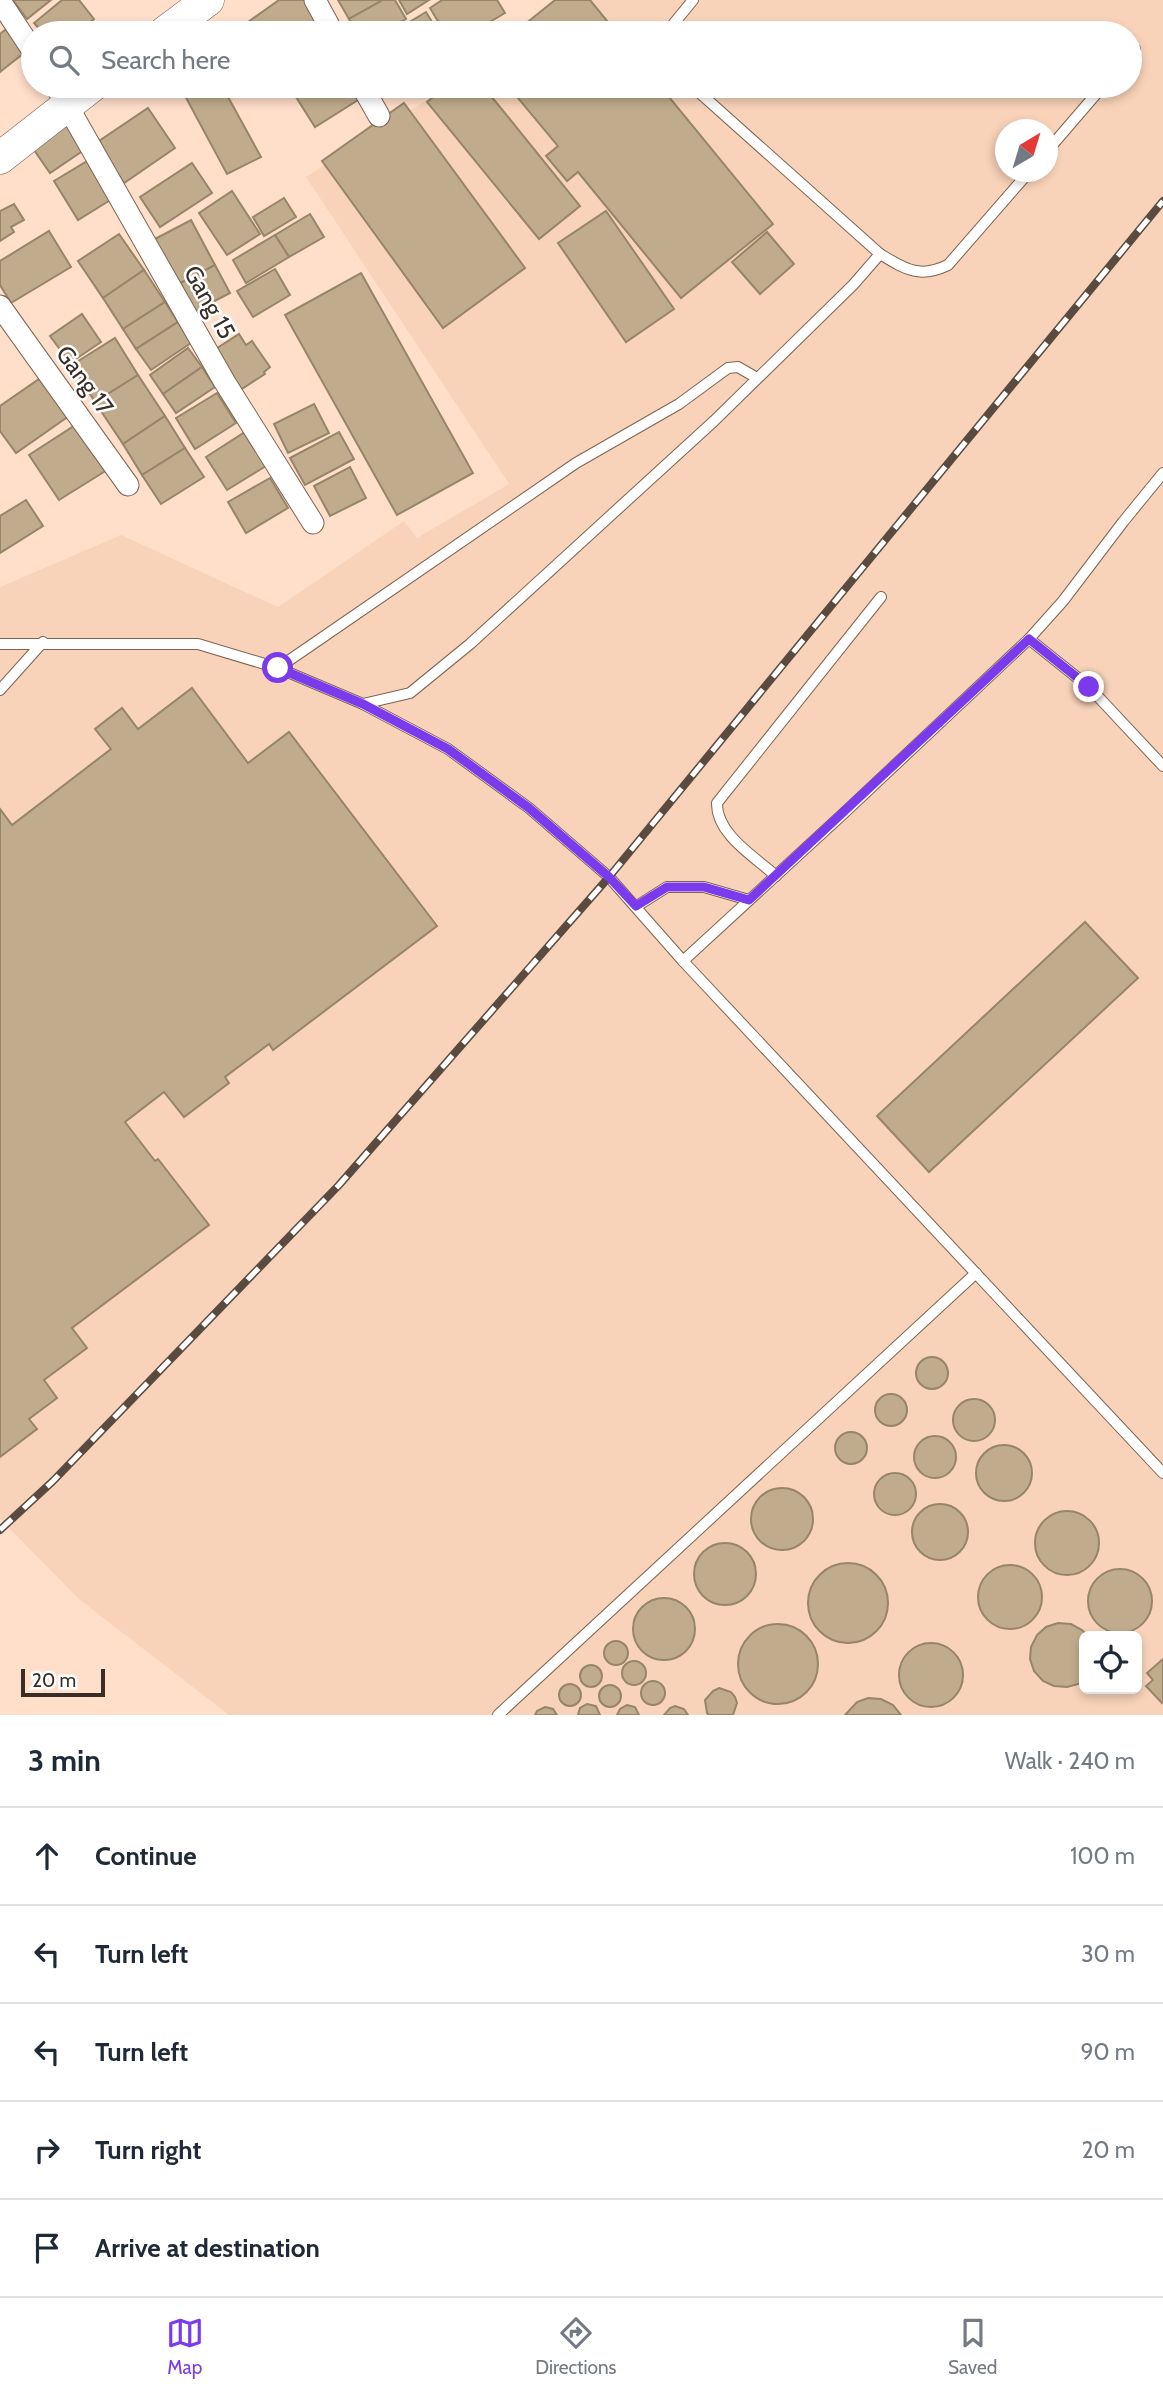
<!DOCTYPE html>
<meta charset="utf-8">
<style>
body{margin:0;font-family:Cabin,sans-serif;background:#f6f6f7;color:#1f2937}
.controls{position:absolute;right:21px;bottom:21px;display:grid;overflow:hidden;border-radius:10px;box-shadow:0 4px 10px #0003}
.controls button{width:63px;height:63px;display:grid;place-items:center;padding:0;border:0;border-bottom:2px solid #e0e1e3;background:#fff;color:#1f2937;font:35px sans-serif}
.compass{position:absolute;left:995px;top:119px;width:63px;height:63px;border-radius:50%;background:#fff;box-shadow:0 4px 10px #0003;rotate:38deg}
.scale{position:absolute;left:21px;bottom:18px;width:84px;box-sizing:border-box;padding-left:7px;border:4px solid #392d25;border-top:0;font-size:19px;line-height:24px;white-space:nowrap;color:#392d25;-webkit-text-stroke:5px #fff;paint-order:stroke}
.stop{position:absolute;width:21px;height:21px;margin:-16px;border:5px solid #7c3aed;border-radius:50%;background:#fff}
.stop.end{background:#7c3aed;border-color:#fff;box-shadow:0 2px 7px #0008}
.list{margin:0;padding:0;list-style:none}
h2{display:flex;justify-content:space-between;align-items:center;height:91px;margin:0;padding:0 28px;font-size:30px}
h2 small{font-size:23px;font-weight:400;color:#747a83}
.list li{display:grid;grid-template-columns:46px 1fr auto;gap:21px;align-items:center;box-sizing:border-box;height:98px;padding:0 28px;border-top:2px solid #e0e1e3}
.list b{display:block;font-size:26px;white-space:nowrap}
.list em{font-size:23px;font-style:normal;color:#747a83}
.icon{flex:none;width:38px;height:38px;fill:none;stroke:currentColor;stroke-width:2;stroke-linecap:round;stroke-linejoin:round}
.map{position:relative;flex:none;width:1163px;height:1715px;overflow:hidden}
.search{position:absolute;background:#fff;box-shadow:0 4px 10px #0003;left:21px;right:21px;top:21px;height:77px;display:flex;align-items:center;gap:18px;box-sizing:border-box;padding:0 24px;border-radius:38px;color:#747a83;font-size:26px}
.sheet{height:581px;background:#fff}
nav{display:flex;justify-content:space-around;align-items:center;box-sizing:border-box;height:98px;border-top:2px solid #e0e1e3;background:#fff;font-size:19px;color:#747a83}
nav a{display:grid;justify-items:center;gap:4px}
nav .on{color:#7c3aed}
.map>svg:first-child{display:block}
</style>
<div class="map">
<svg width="1163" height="1715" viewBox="0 0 1163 1715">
<rect width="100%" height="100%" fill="#ffdfca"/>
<path fill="#f8d3b9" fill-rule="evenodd" d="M571,0H1163V1715H229L80,1600L0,1519V587L121,535L278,607L404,521L417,538L509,484L306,177L449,86H1130V33H526ZM1006,130H1048V172H1006ZM1084,1636H1137V1689H1084Z"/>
<g fill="#c0ac8d" stroke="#978569" stroke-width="2">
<path d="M13,0H51L27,19Z"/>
<path d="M62,0H79L94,19L77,33H43L34,23Z"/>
<path d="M279,0H307L331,33H256L248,22Z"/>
<path d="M338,0H383L349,19Z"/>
<path d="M383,0H395L406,19L382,33H357L349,19Z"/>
<path d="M399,0H429L407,14Z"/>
<path d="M442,0H497L505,13L471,33H445L430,8Z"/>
<path d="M555,0H590L617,33H514Z"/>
<path d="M426,12L439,33H391Z"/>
<path d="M10,26L29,49L0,72V34Z"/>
<path d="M199,86H222L261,157L227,174L184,94Z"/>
<path d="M289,86H360L366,95L315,127Z"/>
<path d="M447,86H483L580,206L539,239L427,102Z"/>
<path d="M508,86H660L773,224L681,298L578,172L567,181L546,156L558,146Z"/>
<path d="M404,103L525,268L443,328L322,161Z"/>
<path d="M148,108L175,148L124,183L96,143Z"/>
<path d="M64,121L84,150L50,173L30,144Z"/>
<path d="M89,160L112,199L78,220L54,181Z"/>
<path d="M192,163L212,193L160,227L140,197Z"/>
<path d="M232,191L260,234L227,255L199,213Z"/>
<path d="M284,198L296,217L264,236L253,217Z"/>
<path d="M14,204L24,220L11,227L14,232L0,241V211Z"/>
<path d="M606,211L674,309L626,342L558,243Z"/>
<path d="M310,214L324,237L289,257L275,235Z"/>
<path d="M191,220L215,265L175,286L151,241Z"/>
<path d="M49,231L71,267L11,303L0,285V261Z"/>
<path d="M767,232L794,264L760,294L732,262Z"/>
<path d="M119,234L144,270L103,298L78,261Z"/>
<path d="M275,235L289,257L246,283L233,260Z"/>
<path d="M215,265L230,293L190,314L175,286Z"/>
<path d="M275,269L290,295L253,317L237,291Z"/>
<path d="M144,270L165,302L123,329L103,298Z"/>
<path d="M361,273L473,473L397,515L285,315Z"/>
<path d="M165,302L178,322L136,349L123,329Z"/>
<path d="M82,314L101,342L70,363L50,336Z"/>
<path d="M178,322L191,343L151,370L136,349Z"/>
<path d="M239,334L246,345L252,341L270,367L264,372L265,374L237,392L211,352Z"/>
<path d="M115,338L138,375L95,402L72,365Z"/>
<path d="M188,348L202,367L163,394L150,375Z"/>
<path d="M202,367L215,387L176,413L163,394Z"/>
<path d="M138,375L165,416L123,444L95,402Z"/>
<path d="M42,377L69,416L16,453L0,431V406Z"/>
<path d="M217,393L236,423L195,449L176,418Z"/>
<path d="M314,404L329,433L288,453L274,424Z"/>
<path d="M165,416L185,448L142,475L123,444Z"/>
<path d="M77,424L107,470L59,500L29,455Z"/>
<path d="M245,432L266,466L227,490L206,457Z"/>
<path d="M339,432L354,459L305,485L290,458Z"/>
<path d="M185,448L204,477L161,504L142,475Z"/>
<path d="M350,467L366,498L330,516L314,486Z"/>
<path d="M270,478L288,508L246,533L228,502Z"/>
<path d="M26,500L43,526L0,553V516Z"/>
<path d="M192,688L248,763L289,732L437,926L273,1050L269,1044L225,1077L229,1083L184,1117L164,1092L125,1122L155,1161L158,1159L209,1225L72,1328L87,1348L44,1380L57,1398L29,1419L37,1429L0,1457V809L12,825L111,749L95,729L122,708L138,729Z"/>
<path d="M1085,922L1138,978L929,1172L877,1116Z"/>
<circle cx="932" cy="1373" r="16"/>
<circle cx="891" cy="1410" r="16"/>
<circle cx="974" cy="1420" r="21"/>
<circle cx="851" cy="1448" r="16"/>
<circle cx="935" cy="1457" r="21"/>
<circle cx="1004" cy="1473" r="28"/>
<circle cx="895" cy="1494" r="21"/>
<circle cx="782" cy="1519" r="31"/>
<circle cx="940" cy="1532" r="28"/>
<circle cx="1067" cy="1543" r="32"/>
<circle cx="725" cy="1574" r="31"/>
<circle cx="848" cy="1603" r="40"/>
<circle cx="1010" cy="1597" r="32"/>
<circle cx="1120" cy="1601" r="32"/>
<circle cx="664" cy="1629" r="31"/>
<path d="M1058,1623L1071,1624L1082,1630L1088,1636H1084V1679L1078,1684L1067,1687L1054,1686L1043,1681L1034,1671L1030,1659L1031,1647L1037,1635L1046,1627Z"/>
<circle cx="778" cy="1664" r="40"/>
<circle cx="616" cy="1653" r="12"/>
<circle cx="931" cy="1675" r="32"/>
<path d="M1163,1659V1702L1162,1703L1146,1686L1153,1680L1147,1673Z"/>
<circle cx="634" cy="1673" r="12"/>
<circle cx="591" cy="1676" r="11"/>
<circle cx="653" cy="1693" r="12"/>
<circle cx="570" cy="1695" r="11"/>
<circle cx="610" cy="1696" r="11"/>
<path d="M719,1688L731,1692L735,1697L737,1703L733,1715H709L707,1713L705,1700L713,1691Z"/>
<path d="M868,1698L881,1699L893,1705L901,1715H845L857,1702Z"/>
<path d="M587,1704L596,1706L600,1715H578L580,1708Z"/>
<path d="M627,1705L635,1707L639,1715H617L620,1709Z"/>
<path d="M675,1706L684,1709L688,1715H664L670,1708Z"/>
<path d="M545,1707L553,1709L557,1715H535L537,1711Z"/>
</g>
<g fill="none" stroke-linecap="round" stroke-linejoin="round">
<defs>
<g id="lane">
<path d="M666,33L693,0"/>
<path d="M1130,55L1135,49"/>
<path d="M1048,150L1103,86"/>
<path d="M880,254C905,269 919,279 948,265L1029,172"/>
<path d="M1029,639L1089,687L1163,766"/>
<path d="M0,644H198L278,668L363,704L448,749L529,808L609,877L683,961L1163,1473"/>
<path d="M278,668L576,463L679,404L728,368L738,367L757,378"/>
<path d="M0,690L43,642"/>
<path d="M363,704L410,693L470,644L714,421L853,285L880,254L692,86"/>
<path d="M776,876C755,857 716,834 717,803L881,597"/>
<path d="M637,906L667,887H704L749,900"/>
<path d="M683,961L844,813L1029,639L1063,601L1123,522L1163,473"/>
<path d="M498,1715L976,1273"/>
</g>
<g id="street">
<path d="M315,0L333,33"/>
<path d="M0,1L33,51"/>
<path d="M56,86L224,381L313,523"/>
<path d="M362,86L379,116"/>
<path d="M0,306L128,485"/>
</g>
<g id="secondary">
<path d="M164,33L208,0"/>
<path d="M0,158L92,86"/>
</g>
</defs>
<use href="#lane" stroke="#7e6350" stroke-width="12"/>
<use href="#street" stroke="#7e6350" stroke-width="23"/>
<use href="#secondary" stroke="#7e6350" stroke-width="33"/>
<use href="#lane" stroke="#fff" stroke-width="10"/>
<use href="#street" stroke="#fff" stroke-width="21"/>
<use href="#secondary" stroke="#fff" stroke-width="32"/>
<defs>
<path id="rail" d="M0,1530L53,1481L339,1185L609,877L1163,201"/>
</defs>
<use href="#rail" stroke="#5a4b41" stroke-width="8"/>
<use href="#rail" stroke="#fff" stroke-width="5" stroke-dasharray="16" stroke-linecap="butt"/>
</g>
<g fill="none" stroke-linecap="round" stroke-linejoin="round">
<path stroke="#7c3aed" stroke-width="9" d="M278,668L363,704L448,749L529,808L609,877L636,906L667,887H704L749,900L1029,639L1089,687"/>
</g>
<g text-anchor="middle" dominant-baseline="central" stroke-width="5" stroke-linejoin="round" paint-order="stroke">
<g font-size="24" fill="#392d25" stroke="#fff">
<text transform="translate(210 302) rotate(61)">Gang 15</text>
<text transform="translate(85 380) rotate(54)">Gang 17</text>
</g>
</g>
</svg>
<div class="controls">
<button><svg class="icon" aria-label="locate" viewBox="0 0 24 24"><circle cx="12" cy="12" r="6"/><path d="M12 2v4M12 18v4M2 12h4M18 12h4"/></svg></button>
</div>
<svg class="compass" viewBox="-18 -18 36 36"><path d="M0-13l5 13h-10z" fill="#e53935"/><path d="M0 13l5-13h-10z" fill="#747a83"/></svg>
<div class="scale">20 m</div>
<div class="stop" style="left:278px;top:668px"></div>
<div class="stop end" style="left:1089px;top:687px"></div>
<div class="search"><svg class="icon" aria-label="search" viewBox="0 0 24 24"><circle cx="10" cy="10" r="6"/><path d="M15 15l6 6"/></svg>Search here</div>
</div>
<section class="sheet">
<h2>3 min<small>Walk · 240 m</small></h2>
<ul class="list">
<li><svg class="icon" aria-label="ahead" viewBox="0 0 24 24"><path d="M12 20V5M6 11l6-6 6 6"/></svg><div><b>Continue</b></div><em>100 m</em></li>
<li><svg class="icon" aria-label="left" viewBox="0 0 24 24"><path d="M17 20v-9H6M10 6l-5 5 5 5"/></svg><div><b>Turn left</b></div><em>30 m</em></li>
<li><svg class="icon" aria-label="left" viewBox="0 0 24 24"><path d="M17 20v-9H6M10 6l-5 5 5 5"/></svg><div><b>Turn left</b></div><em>90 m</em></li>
<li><svg class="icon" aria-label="right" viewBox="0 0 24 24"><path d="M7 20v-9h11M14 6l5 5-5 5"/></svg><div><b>Turn right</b></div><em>20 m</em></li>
<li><svg class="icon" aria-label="arrive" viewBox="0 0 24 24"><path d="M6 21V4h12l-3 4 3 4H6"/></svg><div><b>Arrive at destination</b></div></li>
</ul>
</section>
<nav>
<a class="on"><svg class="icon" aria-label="map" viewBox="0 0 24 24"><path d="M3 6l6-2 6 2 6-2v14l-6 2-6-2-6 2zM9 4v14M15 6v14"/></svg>Map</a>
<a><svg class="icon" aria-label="directions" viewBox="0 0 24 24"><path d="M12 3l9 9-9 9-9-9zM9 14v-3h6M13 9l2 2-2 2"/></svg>Directions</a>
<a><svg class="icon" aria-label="saved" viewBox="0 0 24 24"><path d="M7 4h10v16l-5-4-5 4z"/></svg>Saved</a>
</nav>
